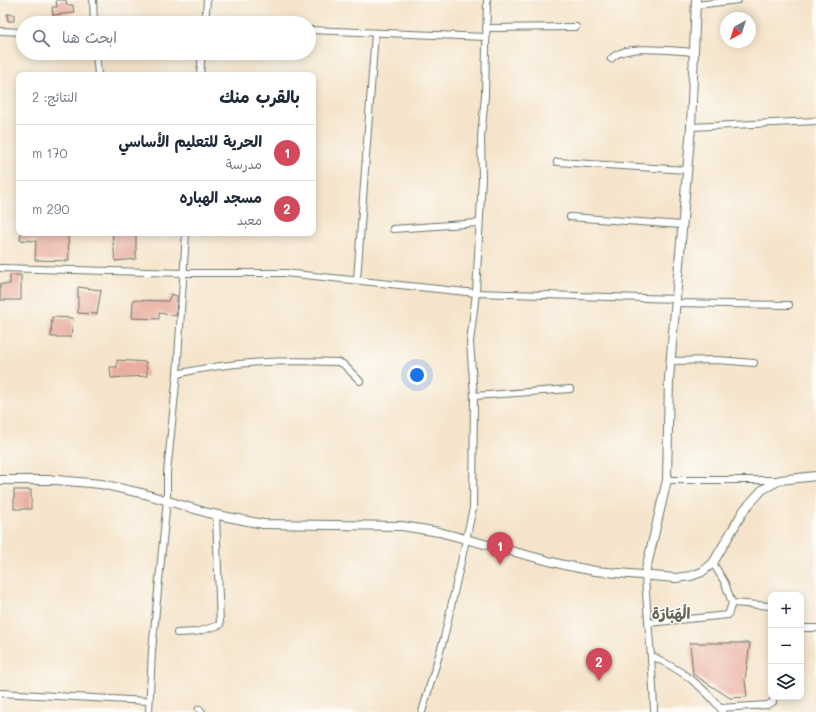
<!DOCTYPE html>
<html lang="ar">
<meta charset="utf-8">
<style>
body{margin:0;font-family:Mali,"Playpen Sans Arabic",sans-serif;background:#f2f2f3;color:#1f2937;direction:rtl}
.controls{position:absolute;right:12px;bottom:12px;display:grid;overflow:hidden;border-radius:8px;box-shadow:0 2px 10px #0003}
.controls button{width:36px;height:36px;display:grid;place-items:center;padding:0;border:0;border-bottom:1px solid #e0e1e3;background:#fff;color:#1f2937;font:20px sans-serif}
.compass{position:absolute;left:720px;top:12px;width:36px;height:36px;border-radius:50%;background:#fff;box-shadow:0 2px 10px #0003;rotate:219deg}
.you{position:absolute;left:417px;top:375px;width:14px;height:14px;margin:-10px;border:3px solid #fff;border-radius:50%;background:#1a73e8;box-shadow:0 0 0 6px #1a73e833}
.badge{display:grid;place-items:center;width:26px;height:26px;border-radius:50%;background:#d1495b;color:#fff;font-size:13px;font-weight:700}
.pin{position:absolute;translate:-50% -33px;filter:drop-shadow(0 1px 2px #0008)}
.pin::after{content:'';position:absolute;top:21px;width:14px;height:12px;background:inherit;clip-path:polygon(0 0,100% 0,50% 100%)}
.list{margin:0;padding:0;list-style:none}
h2{display:flex;justify-content:space-between;align-items:center;height:52px;margin:0;padding:0 16px;font-size:17px}
h2 small{font-size:13px;font-weight:400;color:#747a83}
.list li{display:grid;grid-template-columns:26px 1fr auto;gap:12px;align-items:center;box-sizing:border-box;height:56px;padding:0 16px;border-top:1px solid #e0e1e3}
.list b{display:block;font-size:15px;white-space:nowrap}
.list p{margin:0;font-size:13px;white-space:nowrap;color:#747a83}
.list em{font-size:13px;font-style:normal;color:#747a83}
.icon{flex:none;width:22px;height:22px;fill:none;stroke:currentColor;stroke-width:2;stroke-linecap:round;stroke-linejoin:round}
.map{position:relative;flex:none;width:816px;height:712px;overflow:hidden;direction:ltr}
.search{position:absolute;background:#fff;box-shadow:0 2px 10px #0003;left:16px;top:16px;width:300px;height:44px;display:flex;align-items:center;gap:10px;box-sizing:border-box;padding:0 14px;border-radius:22px;color:#747a83;font-size:15px}
.panel{position:absolute;background:#fff;box-shadow:0 2px 10px #0003;left:16px;top:72px;width:300px;height:164px;border-radius:8px;direction:rtl}
.map>svg:first-child{display:block}
</style>
<div class="map">
<svg width="816" height="712" viewBox="0 0 816 712">
<rect width="100%" height="100%" fill="#fdfcf7"/>
<filter id="ink" filterUnits="userSpaceOnUse"><feTurbulence type="fractalNoise" baseFrequency=".025" numOctaves="2"/><feDisplacementMap in="SourceGraphic" scale="8" xChannelSelector="R" yChannelSelector="G"/><feConvolveMatrix kernelMatrix="1 2 1 2 8 2 1 2 1" color-interpolation-filters="sRGB"/></filter>
<filter id="wash" filterUnits="userSpaceOnUse"><feTurbulence type="fractalNoise" baseFrequency=".012" numOctaves="4" result="noise"/><feDisplacementMap in="SourceGraphic" scale="16" xChannelSelector="R" yChannelSelector="G"/><feGaussianBlur stdDeviation="0.9" result="paint"/><feColorMatrix in="noise" values="0 0 0 0 0 0 0 0 0 0 0 0 0 0 0 0 0 1.4 0 .05"/><feComposite in="paint" operator="in"/></filter>
<g filter="url(#wash)">
<rect width="100%" height="100%" fill="#f5e4cb"/>
<g id="blocks">
<g fill="#e9ae9f">
<path d="M56,0H66L67,5H73L74,13L53,15L52,7H57Z"/>
<path d="M7,14H14V21H8Z"/>
<path d="M21,233H68L69,261L35,260L36,241L20,240Z"/>
<path d="M112,233H136V259L115,261Z"/>
<path d="M10,275H21V300H0V284H10Z"/>
<path d="M78,287L101,290L97,314L78,313Z"/>
<path d="M171,294L177,296L176,316L159,313V319L132,318L133,300L168,301Z"/>
<path d="M52,317L73,318L71,337H51Z"/>
<path d="M117,360L146,362L147,376L111,378L110,367H117Z"/>
<rect x="14" y="490" width="17" height="19"/>
<path d="M690,643H750L745,680L747,697L730,698L693,674Z"/>
</g>
</g>
</g>
<g filter="url(#ink)">
<use href="#blocks" fill-opacity="0" stroke="#6a7769" stroke-width="1"/>
<g fill="none" stroke-linecap="round" stroke-linejoin="round">
<defs>
<g id="minor">
<path d="M93,0L94,23"/>
<path d="M696,5L738,0"/>
<path d="M205,23L207,0"/>
<path d="M486,28L576,27"/>
<path d="M309,30L486,37"/>
<path d="M0,31L23,32"/>
<path d="M96,53L98,75"/>
<path d="M611,59C624,43 674,51 694,52"/>
<path d="M200,75L202,53"/>
<path d="M691,127L816,121"/>
<path d="M557,162L687,170"/>
<path d="M570,217L682,225"/>
<path d="M393,229L478,223"/>
<path d="M0,268L184,273H285L476,293L676,299"/>
<path d="M357,280L375,33"/>
<path d="M675,303L789,305"/>
<path d="M670,361L718,360L754,363"/>
<path d="M177,374C230,361 284,360 338,362L343,364L360,381"/>
<path d="M474,396L570,389"/>
<path d="M667,480H779"/>
<path d="M713,563L725,583L732,603L771,606"/>
<path d="M645,574C647,620 653,666 654,712"/>
<path d="M648,623L728,615L732,603"/>
<path d="M801,628H816"/>
<path d="M177,633L196,632L220,625L216,515"/>
<path d="M652,656C681,670 704,686 723,712"/>
<path d="M0,693L148,701"/>
<path d="M720,708L767,705L773,702L774,697"/>
<path d="M199,709L202,712"/>
<path d="M149,712L152,651L167,500V473L177,374L186,233"/>
<path d="M422,712L444,638L473,508L474,396L470,342L476,293L482,178L481,137L485,96L487,0"/>
</g>
<g id="tertiary">
<path d="M0,480H56L101,484L145,494L208,513L263,524L402,526L439,532L564,565L595,571L675,578L691,576L702,572L713,563L744,510L762,490L780,480L816,476"/>
<path d="M645,574L667,480L669,379L691,127L696,0"/>
</g>
</defs>
<use href="#minor" stroke="#6a7769" stroke-width="8"/>
<use href="#tertiary" stroke="#6a7769" stroke-width="10"/>
<use href="#minor" stroke="#fff" stroke-width="6"/>
<use href="#tertiary" stroke="#fff" stroke-width="8"/>
</g>
</g>
<g text-anchor="middle" dominant-baseline="central" stroke-width="3" stroke-linejoin="round" paint-order="stroke">
<g font-size="15" font-weight="bold" fill="#666559" stroke="#fdfcf7">
<text x="671" y="613">الْهَبَارَة</text>
</g>
</g>
</svg>
<div class="controls">
<button>+</button>
<button>−</button>
<button><svg class="icon" aria-label="layers" viewBox="0 0 24 24"><path d="M12 4l9 5-9 5-9-5zM3 14l9 5 9-5"/></svg></button>
</div>
<svg class="compass" viewBox="-18 -18 36 36"><path d="M0-13l5 13h-10z" fill="#e53935"/><path d="M0 13l5-13h-10z" fill="#747a83"/></svg>
<div class="you"></div>
<div class="pin badge" style="left:500px;top:565px">1</div>
<div class="pin badge" style="left:599px;top:681px">2</div>
<div class="search"><svg class="icon" aria-label="search" viewBox="0 0 24 24"><circle cx="10" cy="10" r="6"/><path d="M15 15l6 6"/></svg>ابحث هنا</div>
<section class="panel">
<h2>بالقرب منك<small>النتائج: 2</small></h2>
<ul class="list">
<li><span class="badge">1</span><div><b>الحرية للتعليم الأساسي</b><p>مدرسة</p></div><em>170 m</em></li>
<li><span class="badge">2</span><div><b>مسجد الهباره</b><p>معبد</p></div><em>290 m</em></li>
</ul>
</section>
</div>
